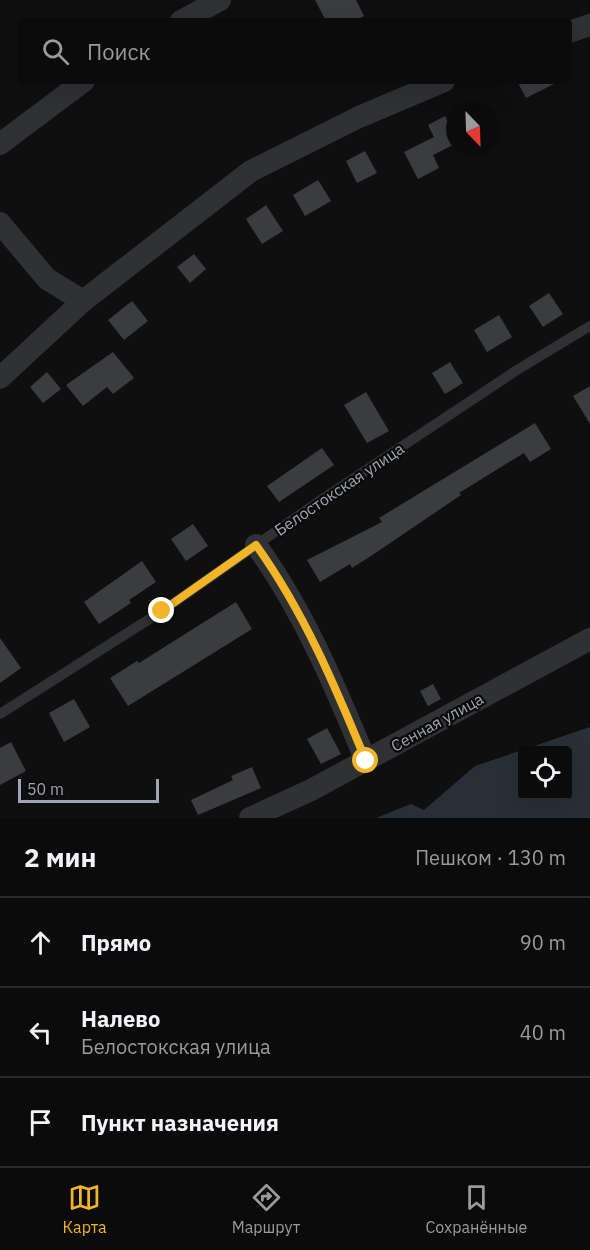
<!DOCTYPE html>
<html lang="ru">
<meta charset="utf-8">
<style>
body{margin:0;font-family:"IBM Plex Sans",sans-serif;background:#141415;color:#f1f3f6}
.controls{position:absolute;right:18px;bottom:18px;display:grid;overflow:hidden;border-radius:6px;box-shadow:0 6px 24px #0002}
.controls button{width:54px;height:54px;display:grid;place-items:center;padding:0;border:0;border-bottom:2px solid #2b2b2d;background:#0b0b0c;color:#f1f3f6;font:30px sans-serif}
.compass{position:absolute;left:446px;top:102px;width:54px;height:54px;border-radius:50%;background:#0b0b0c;box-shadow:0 6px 24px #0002;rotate:157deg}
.scale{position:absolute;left:18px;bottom:15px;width:141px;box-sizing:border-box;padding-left:6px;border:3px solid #a0a5b1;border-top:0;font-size:16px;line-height:21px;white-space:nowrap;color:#a0a5b1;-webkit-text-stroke:4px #0a0a0b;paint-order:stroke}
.stop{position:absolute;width:18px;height:18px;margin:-14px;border:4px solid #f1b527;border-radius:50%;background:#fff}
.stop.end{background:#f1b527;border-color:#fff;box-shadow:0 2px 6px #0008}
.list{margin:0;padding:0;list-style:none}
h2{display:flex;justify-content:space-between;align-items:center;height:78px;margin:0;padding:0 24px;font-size:26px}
h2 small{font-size:20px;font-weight:400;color:#9a9b9d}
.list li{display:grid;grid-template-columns:39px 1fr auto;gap:18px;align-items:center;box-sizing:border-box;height:90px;padding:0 24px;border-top:2px solid #2b2b2d}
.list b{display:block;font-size:22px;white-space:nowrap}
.list p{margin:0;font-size:20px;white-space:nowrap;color:#9a9b9d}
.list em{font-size:20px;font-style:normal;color:#9a9b9d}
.icon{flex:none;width:33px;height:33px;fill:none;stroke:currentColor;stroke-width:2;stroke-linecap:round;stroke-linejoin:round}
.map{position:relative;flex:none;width:590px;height:818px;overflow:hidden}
.search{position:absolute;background:#0b0b0c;box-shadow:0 6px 24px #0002;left:18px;right:18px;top:18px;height:66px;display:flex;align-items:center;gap:15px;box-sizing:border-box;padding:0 21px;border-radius:6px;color:#9a9b9d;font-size:22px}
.sheet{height:348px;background:#0b0b0c}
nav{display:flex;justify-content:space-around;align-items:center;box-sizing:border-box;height:84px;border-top:2px solid #2b2b2d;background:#0b0b0c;font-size:16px;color:#9a9b9d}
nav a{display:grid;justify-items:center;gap:3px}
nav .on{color:#f1b527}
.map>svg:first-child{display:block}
</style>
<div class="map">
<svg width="590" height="818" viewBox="0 0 590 818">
<rect width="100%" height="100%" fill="#0f0f10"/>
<path fill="#282f36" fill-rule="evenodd" d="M590,727V818H376L411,804L424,810L475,766ZM522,750H568V796H522Z"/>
<g fill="#3b3c40">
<path d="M315,0H356L364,16L355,21H326Z"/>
<path d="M517,81H560L526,98Z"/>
<path d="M445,116L455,136V144L433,155L439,168L418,179L404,152L434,137L428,125Z"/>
<path d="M365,151L377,173L357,183L346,161Z"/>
<path d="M318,180L331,201L305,216L293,195Z"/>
<path d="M266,205L283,231L262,244L246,219Z"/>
<path d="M194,254L206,269L190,283L177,267Z"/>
<path d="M549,293L563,314L543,327L529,306Z"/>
<path d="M132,301L148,321L124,340L108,320Z"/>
<path d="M499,315L512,337L487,352L474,330Z"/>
<path d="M113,352L134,378L113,394L107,387L83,406L66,385Z"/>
<path d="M450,362L463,383L445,394L432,373Z"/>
<path d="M47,372L61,389L43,403L30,387Z"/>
<path d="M590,386V424L573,396Z"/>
<path d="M366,392L389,431L367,443L344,405Z"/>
<path d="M535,423L551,449L530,462L524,453L459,493L461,495L371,556L352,568L350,564L320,582L307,560L382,522L379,518Z"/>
<path d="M322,448L334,465L279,502L267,486Z"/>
<path d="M193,524L208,546L186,561L171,539Z"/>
<path d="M142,561L156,582L129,600L131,603L99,624L84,602Z"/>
<path d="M236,602L252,629L128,706L110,678L137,661L139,663Z"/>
<path d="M0,638L21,668L0,683Z"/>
<path d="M433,684L441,699L428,706L420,691Z"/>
<path d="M74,699L90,727L64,742L49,713Z"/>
<path d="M327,728L341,754L321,764L307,739Z"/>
<path d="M11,742L26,771L0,785V748Z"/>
<path d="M252,767L261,788L198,815L191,800L233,780L231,776Z"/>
</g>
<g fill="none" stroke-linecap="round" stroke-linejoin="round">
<path stroke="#303135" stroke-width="10" d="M0,714L162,611L318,502L517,370L590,326"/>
<g stroke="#303135" stroke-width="22">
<path d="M181,21L220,0"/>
<path d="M569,32L590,25"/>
<path d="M0,144L84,81"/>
<path d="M0,223L47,279L83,301"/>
<path d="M0,378L83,301L251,171L359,117L444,81"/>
<path d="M256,545C304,612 335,686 366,761"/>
<path d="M250,818L311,790L590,639"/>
</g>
</g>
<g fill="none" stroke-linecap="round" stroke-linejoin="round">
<path stroke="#f1b527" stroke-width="8" d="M162,611L256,545C304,612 335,686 366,761"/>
</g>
<g text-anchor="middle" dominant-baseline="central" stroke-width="4.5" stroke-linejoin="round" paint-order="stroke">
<g font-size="16" fill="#a0a5b1" stroke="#0a0a0b">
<text transform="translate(339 489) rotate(-34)">Белостокская улица</text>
<text transform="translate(437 722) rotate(-29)">Сенная улица</text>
</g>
</g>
</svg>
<div class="controls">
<button><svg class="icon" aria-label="locate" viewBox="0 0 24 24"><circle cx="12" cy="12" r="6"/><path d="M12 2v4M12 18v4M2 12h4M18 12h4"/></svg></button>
</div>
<svg class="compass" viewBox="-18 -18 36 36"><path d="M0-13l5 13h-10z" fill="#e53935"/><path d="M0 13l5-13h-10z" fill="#9a9b9d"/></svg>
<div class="scale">50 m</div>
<div class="stop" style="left:366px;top:761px"></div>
<div class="stop end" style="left:162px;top:611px"></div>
<div class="search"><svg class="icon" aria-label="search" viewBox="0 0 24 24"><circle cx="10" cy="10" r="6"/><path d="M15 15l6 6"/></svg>Поиск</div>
</div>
<section class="sheet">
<h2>2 мин<small>Пешком · 130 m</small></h2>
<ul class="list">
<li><svg class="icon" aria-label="ahead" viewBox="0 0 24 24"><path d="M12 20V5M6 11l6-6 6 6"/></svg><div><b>Прямо</b></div><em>90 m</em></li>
<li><svg class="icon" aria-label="left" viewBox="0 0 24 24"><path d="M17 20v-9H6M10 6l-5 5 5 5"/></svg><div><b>Налево</b><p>Белостокская улица</p></div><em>40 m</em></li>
<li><svg class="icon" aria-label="arrive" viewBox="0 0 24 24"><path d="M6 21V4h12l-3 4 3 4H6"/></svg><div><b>Пункт назначения</b></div></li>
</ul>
</section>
<nav>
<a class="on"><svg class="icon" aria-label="map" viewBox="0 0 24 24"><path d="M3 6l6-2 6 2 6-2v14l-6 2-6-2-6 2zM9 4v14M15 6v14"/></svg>Карта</a>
<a><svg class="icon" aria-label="directions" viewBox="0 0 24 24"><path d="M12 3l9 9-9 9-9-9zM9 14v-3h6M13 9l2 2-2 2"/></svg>Маршрут</a>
<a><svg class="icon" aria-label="saved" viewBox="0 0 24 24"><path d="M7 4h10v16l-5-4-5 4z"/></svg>Сохранённые</a>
</nav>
